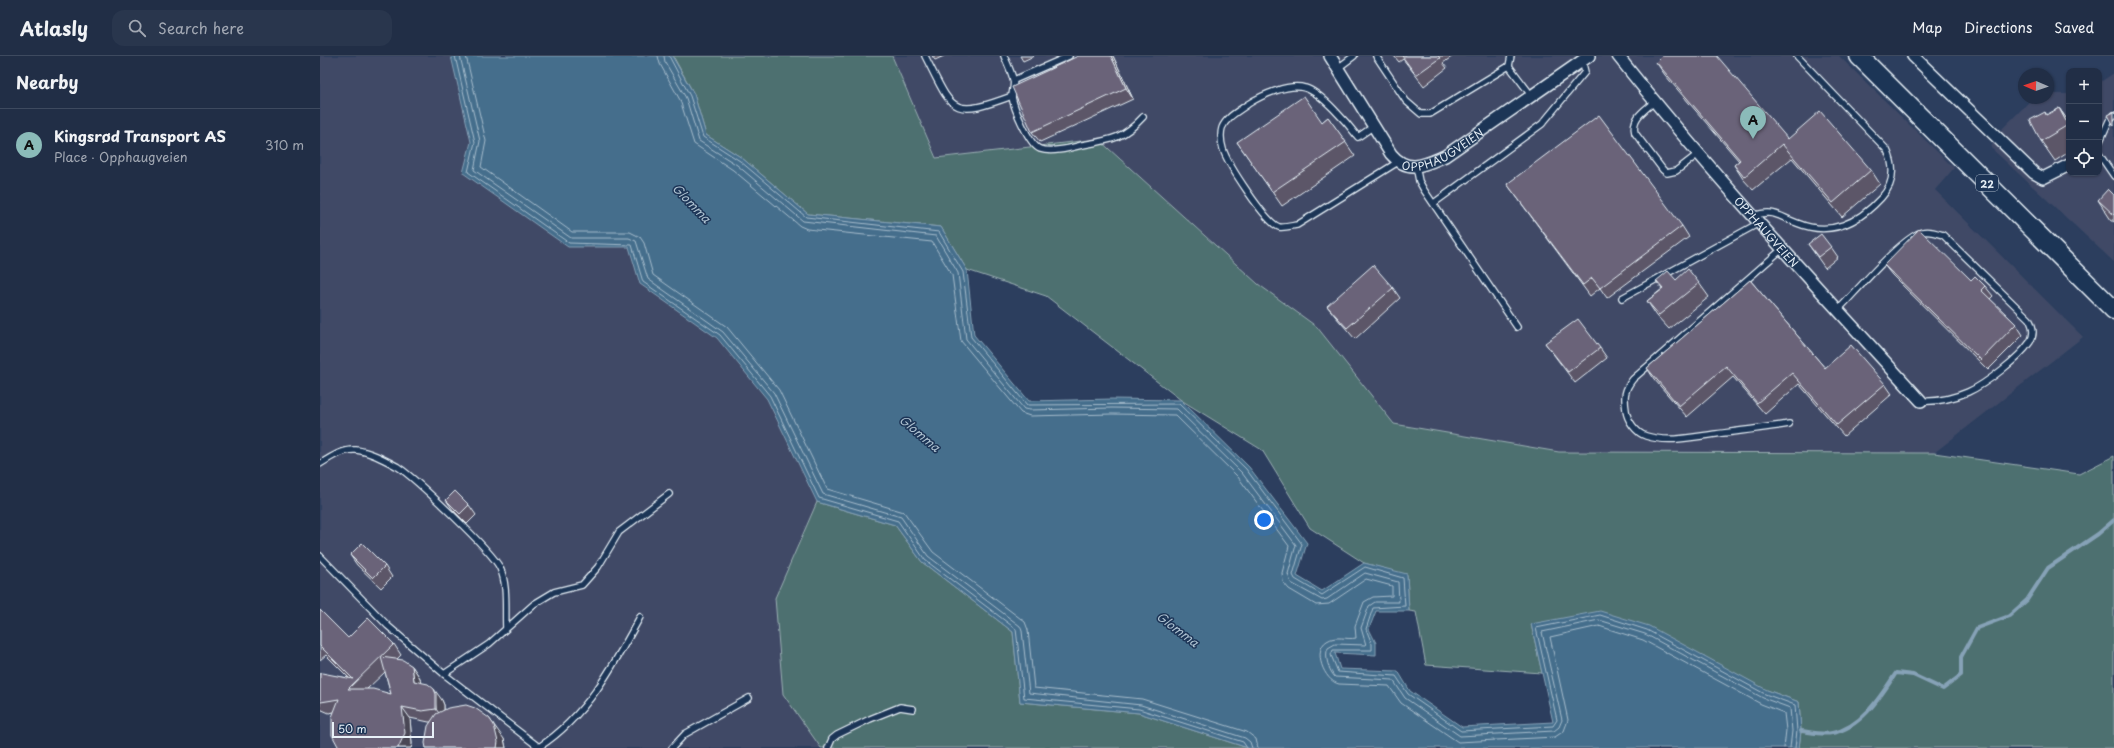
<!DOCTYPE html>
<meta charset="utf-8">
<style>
body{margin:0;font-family:"Playpen Sans",sans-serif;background:#29364d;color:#f1f3f6}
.controls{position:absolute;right:12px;top:12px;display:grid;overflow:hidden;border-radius:8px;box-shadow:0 1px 3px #0004}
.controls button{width:36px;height:36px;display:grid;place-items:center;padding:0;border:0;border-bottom:1px solid #3e4a5f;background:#212e46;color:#f1f3f6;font:20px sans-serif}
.compass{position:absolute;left:1698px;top:12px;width:36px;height:36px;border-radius:50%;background:#212e46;box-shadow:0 1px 3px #0004;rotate:272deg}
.scale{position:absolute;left:12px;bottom:10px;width:102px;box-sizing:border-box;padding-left:4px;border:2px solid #e8f1f8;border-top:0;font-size:11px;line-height:14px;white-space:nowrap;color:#e8f1f8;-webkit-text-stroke:3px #1d3557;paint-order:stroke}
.you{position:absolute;left:944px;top:464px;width:14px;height:14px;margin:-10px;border:3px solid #fff;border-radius:50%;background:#1a73e8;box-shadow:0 0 0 6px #1a73e833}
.badge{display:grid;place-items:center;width:26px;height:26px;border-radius:50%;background:#8bbbb9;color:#111;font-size:13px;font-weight:700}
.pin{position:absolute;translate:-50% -33px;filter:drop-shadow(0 1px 2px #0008)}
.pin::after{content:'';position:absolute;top:21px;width:14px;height:12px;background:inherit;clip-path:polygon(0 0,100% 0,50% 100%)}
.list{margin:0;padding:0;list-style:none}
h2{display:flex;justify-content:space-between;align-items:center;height:52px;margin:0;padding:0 16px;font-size:17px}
h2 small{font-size:13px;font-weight:400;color:#a2a8b3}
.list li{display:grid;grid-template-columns:26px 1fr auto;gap:12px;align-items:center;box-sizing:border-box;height:72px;padding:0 16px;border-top:1px solid #3e4a5f}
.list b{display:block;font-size:15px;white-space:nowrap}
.list p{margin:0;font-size:13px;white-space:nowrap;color:#a2a8b3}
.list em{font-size:13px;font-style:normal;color:#a2a8b3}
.icon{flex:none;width:22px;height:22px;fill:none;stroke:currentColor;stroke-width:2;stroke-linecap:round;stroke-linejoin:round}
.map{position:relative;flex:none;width:1794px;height:692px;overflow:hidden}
header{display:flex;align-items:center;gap:24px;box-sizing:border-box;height:56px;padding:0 20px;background:#212e46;border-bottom:1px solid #3e4a5f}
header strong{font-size:19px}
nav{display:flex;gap:22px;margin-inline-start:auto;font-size:14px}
.search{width:280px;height:36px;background:#29364d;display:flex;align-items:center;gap:10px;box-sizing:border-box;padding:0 14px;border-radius:12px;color:#a2a8b3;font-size:15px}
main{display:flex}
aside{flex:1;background:#212e46}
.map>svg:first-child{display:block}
</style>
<header>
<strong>Atlasly</strong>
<div class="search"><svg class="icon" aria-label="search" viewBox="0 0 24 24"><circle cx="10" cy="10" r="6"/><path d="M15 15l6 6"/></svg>Search here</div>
<nav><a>Map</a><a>Directions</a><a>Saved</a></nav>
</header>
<main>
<aside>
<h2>Nearby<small></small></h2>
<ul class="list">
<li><span class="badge">A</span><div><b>Kingsrød Transport AS</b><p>Place · Opphaugveien</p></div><em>310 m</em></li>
</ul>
</aside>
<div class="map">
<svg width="1794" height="692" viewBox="0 0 1794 692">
<rect width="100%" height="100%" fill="#2c3e5e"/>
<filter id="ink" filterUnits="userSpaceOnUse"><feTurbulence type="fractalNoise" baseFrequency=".025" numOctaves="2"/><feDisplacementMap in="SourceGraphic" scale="8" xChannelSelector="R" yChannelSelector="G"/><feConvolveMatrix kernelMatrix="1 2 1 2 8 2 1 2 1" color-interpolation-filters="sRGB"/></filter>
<g filter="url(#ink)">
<g fill="#3f4966">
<path d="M0,0H131L151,86L143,117L248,191H309L320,228L397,282L447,343L497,446L700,646L928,692H0Z"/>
<path d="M572,0H1519L1634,112L1615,134L1763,281L1614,397L1239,396L1074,368L997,271L938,228L778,83L616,102Z"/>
<path d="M1794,17V206L1671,92L1675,80L1711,44L1728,42V40L1735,38H1749V117H1779V27Z"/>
</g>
<g fill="#4e6f6f" stroke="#9bb0b4">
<path d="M353,0H572L616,102L778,83L938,228L997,271L1074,368L1239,396L1614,397L1759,418L1794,400V692H1479L1481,675L1479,646L1447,634L1211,568L1222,617L1106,609L1096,556L1089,555L1087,519L1044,507L990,472L942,394L861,344L726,240L647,214L621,171L488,158L422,102L386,79L374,38Z"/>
<path d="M497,446L575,469L602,506L693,576L700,646L819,657L928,692H501L463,638L455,542Z"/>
</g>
<path fill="#456e8c" stroke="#86a2b7" d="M131,0H352L374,38L386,79L422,102L488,158L621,171L647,214L654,279L709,345L792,343L861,344L929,411L987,487L977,520L1002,535L1044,507L1087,518L1089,555H1056L1049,573L1056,587V599L1015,597L1020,613L1078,615L1090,635L1142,671L1233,666L1211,568L1280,555L1329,570L1447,634L1479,646L1481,675L1479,692H928L819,657L700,646L693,576L602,506L575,469L497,446L447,343L397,282L320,228L309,191H248L143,117L151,86Z"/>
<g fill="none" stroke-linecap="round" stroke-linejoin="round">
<g stroke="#a7bdcd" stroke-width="1">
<path d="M135,0L155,86L148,116L249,187L312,189L323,226L400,279L450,340L499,442L578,465L605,504L696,573L704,642L819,653L923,686L927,692"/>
<path d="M140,0L160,85L154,114L251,182H309L316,185L328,223L403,276L454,337L503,438L581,461L608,500L700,570L702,575L709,637L821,649L925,682L930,686L932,692"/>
<path d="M146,0L166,85L161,111L252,176H310L320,181L324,187L333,219L407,271L459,334L507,433L584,456L613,496L705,566L708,574L714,632L822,643L927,676L936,683L938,692"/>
<path d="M338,0L340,8L360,44L374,88L413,114L480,170L487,173L612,186L632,219L641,285L701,357L710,360L792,358L855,359L918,421L969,490L962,517L963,526L969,533L996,549L1009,548L1046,523L1072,530V540L1053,541L1044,546L1035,570L1036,582C1027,584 1016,579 1007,585C992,594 1004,625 1019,628L1069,630L1081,647L1138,686L1235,681L1244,675L1248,664L1230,581L1279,570L1323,584L1441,648L1464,657L1466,674L1464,692"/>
<path d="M344,0L345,6L366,42L379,85L417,109L483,165L616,180L638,217L646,283L704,353L710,354L792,352L857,353L922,417L976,489L968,518L971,527L1002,544L1007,543L1045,517L1078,526L1079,546H1055L1049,550L1041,572L1046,589L1015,588L1008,592C1004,600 1009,615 1015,621L1073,624L1085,642L1140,680L1234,675L1239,671L1242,664L1222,576L1279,564L1325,578L1443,642L1470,652L1472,675L1470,692"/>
<path d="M349,0L370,40L383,81L420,105L486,161L619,176L643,216L651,281L707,349L859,348L926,413L982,488L973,519L975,523L1002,539L1045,511L1083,522L1085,550L1053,552L1046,573L1052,588V594H1013L1011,599L1018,616L1076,620L1088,638L1141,675L1233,670L1237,664L1216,572L1280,559L1327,574L1445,638L1475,649L1477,675L1475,692"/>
</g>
<path stroke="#86a2b7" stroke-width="4" d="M1481,675C1490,676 1503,679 1512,677C1541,672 1561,640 1576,617L1593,619L1623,633L1641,619V601L1657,572L1689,560L1707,544L1728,512L1778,478L1794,464"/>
<defs>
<g id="service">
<path d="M605,0C633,55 630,63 692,40"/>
<path d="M684,0C687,7 691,15 693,23C695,28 692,35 692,41C694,52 709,89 720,93C732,97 750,92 762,89C791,84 803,83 823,61"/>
<path d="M1056,0L1086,45L1101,58H1110L1189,10L1211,39"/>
<path d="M1189,10L1191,0"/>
<path d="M1018,12L1034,0"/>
<path d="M694,24L749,0"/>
<path d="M1334,46C1324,55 1311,62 1315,77L1343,114L1347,117L1356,115L1378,98"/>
<path d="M1054,70L1038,81C1028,68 1001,36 985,32C969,27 942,39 928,48C919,55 906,61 902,72C900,79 901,86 903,93C907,107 946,167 959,171C964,172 971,170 977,169L1078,106"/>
<path d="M1779,87L1789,65L1794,59"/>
<path d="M1779,98L1794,120"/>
<path d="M1096,110L1099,125L1104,134L1197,271"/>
<path d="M1114,147L1222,68L1265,16L1262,4"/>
<path d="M1433,160C1454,153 1458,160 1477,167C1511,181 1538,167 1561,142C1575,127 1575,111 1567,94L1477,0"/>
<path d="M1461,194L1313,323C1304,334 1304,341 1306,354C1307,364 1316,377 1326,380C1348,387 1373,381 1396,378C1420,375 1445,372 1469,368"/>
<path d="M1302,242L1439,167"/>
<path d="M1518,254C1535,237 1581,182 1602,176C1609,174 1617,177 1623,179L1709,263C1713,270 1715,278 1710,286C1699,302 1666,328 1648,336C1634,342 1616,346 1601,345"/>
<path d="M0,408C11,401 23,393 36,394C51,396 65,404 78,411C95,422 172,495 180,512C188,529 185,553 186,572"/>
<path d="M0,500L68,570L124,618L220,692"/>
<path d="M124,618L169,588L214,548L234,536L262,529L278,511L299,476L349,438"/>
<path d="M219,691C266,661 294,609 320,561"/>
<path d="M352,692L365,678L429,642"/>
<path d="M508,692L512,683L517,679L550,663L580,651L593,653"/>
</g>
<g id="minor">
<path id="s1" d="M1010,0L1071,98C1088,118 1104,109 1125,100L1269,0"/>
<path id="s2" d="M1298,0C1393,120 1498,232 1601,345"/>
<path d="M1593,0L1714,117L1723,122L1749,109"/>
</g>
<path id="trunk" d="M1539,0L1794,254"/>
</defs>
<use href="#service" stroke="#e8f1f8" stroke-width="8"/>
<use href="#minor" stroke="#e8f1f8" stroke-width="14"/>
<use href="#trunk" stroke="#e8f1f8" stroke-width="21"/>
<use href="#service" stroke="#1d3557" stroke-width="5.5"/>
<use href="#minor" stroke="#1d3557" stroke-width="11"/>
<use href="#trunk" stroke="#1d3557" stroke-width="18"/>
</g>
<g fill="#5b5668" stroke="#e8f1f8" fill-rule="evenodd">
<path d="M612,0H624L615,4Z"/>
<path d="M700,0H714L703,5Z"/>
<path d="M793,0L813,43L720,86L712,76Z"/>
<path d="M1074,0H1133L1123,7L1127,12L1104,30L1083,3L1079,6Z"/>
<path d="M1336,6L1468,83L1551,114L1560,128L1522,161L1472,102L1433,134L1423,123L1414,109L1419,105L1345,19Z"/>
<path d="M1739,52L1749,66V96L1735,105L1721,85L1725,56L1727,59Z"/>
<path d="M1008,61L1035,100L962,150L917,86L1002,66Z"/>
<path d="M1187,128L1362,170L1369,181L1287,242L1280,232L1270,240Z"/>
<path d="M1794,139V166L1791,164L1778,144Z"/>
<path d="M1488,188L1511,191L1518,201L1505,212Z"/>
<path d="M1564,209L1651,224L1665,230L1673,240L1670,243L1696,268L1703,279L1668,314L1572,219Z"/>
<path d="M1356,224L1379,227L1389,241L1349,273L1337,260L1327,245L1342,233L1336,225Z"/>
<path d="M1430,224L1505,312L1565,328L1572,338L1524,380L1479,328L1445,358L1413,321L1367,361L1334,323L1327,312Z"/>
<path d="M1073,232L1080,242L1035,283L1015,260L1007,250Z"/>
<path d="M1225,287L1280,292L1287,302L1255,327Z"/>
<path d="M126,444L149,449L156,459L147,468L133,454Z"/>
<path d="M30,499L65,510L72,521L61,532L37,509Z"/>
<path d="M0,554L28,582L74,588L81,599L77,603L92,610L100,622V626L122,644L124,649V654L184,683L186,692H106L111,666H109L90,662L92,688L91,692H19L14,656L9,657L0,653V618L29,622L6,599L0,604ZM65,616L71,638L47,633Z"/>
</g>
<g fill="#4a4655" stroke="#e8f1f8">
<path d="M791,0H793L813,43L806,32Z"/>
<path d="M1739,52L1749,66V70L1748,69Z"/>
<path d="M92,610L100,622L102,636L94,625Z"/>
<path d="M114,633L122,644L124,649V664L116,653Z"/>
<path d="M82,651L90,662L92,688L91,692H78Z"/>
<path d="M169,662L184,683L186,692H177Z"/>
</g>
<g fill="#6a6479" stroke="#e8f1f8">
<path d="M758,0H791L806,32L712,76L692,31Z"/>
<path d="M1082,0H1118L1120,2L1096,19Z"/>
<path d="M1342,0H1397L1468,83L1500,55L1551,114L1513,147L1462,88L1424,121L1414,109L1420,104L1336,6Z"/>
<path d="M984,40L1002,66L1008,61L1026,86L952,136L917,86Z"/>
<path d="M1739,52L1748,69L1721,85L1710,64L1725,56L1726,59Z"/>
<path d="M1794,56V70L1788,59Z"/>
<path d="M1279,59L1362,170L1280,232L1272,222L1263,229L1187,128Z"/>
<path d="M1788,133L1794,139V159L1778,144Z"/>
<path d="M1599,173L1651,224L1655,220L1665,230L1661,234L1696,268L1661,304L1564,209Z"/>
<path d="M1501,178L1511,191L1498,201L1488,188Z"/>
<path d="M1053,209L1073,232L1027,272L1007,250Z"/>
<path d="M1368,213L1379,227L1339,259L1327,245L1343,233L1336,225L1348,215L1356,224Z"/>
<path d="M1430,224L1505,312L1531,289L1565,328L1517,369L1472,317L1437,347L1406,310L1359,350L1327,312Z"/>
<path d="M1258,263L1280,292L1248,316L1225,287Z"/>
<path d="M135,435L149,449L140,458L126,444Z"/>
<path d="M42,487L65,510L53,522L30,499Z"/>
<path d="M0,554L28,582L48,562L74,588L28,633H53L71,638L61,601L83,604L92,610L94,625L108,628L114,633L116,638V653L102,655L82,651L85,677L78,692H19L12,679V661L19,643L1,646L0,645V618L2,617L33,623L0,590Z"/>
<path d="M146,649L155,652L169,662L174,669L178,686L177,692H106L105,687L108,670L116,658L128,652Z"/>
</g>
</g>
<g text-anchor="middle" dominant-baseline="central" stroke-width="3" stroke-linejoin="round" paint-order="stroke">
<rect fill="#1d3557" stroke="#abb9c8" stroke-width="1" x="1656" y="119" width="22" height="16" rx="3"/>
<g font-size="10" font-weight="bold" fill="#e8f1f8">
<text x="1667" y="127">22</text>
</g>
<g font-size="11" fill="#e8f1f8" stroke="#1d3557">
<text stroke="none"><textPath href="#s1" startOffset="175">OPPHAUGVEIEN</textPath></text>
<text stroke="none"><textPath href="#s2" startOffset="230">OPPHAUGVEIEN</textPath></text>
</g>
<g font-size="12" font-style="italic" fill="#afc3d2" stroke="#1d3557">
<text transform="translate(372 147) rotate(46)">Glomma</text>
<text transform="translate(600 377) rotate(40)">Glomma</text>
<text transform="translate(858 573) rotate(37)">Glomma</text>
</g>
</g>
</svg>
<div class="controls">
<button>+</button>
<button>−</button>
<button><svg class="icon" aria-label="locate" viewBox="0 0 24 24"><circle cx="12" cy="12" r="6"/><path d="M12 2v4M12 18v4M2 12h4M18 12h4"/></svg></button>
</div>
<svg class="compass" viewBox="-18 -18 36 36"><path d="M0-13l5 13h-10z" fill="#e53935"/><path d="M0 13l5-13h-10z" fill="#a2a8b3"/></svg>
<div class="scale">50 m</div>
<div class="you"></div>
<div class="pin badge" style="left:1433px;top:83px">A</div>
</div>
</main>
